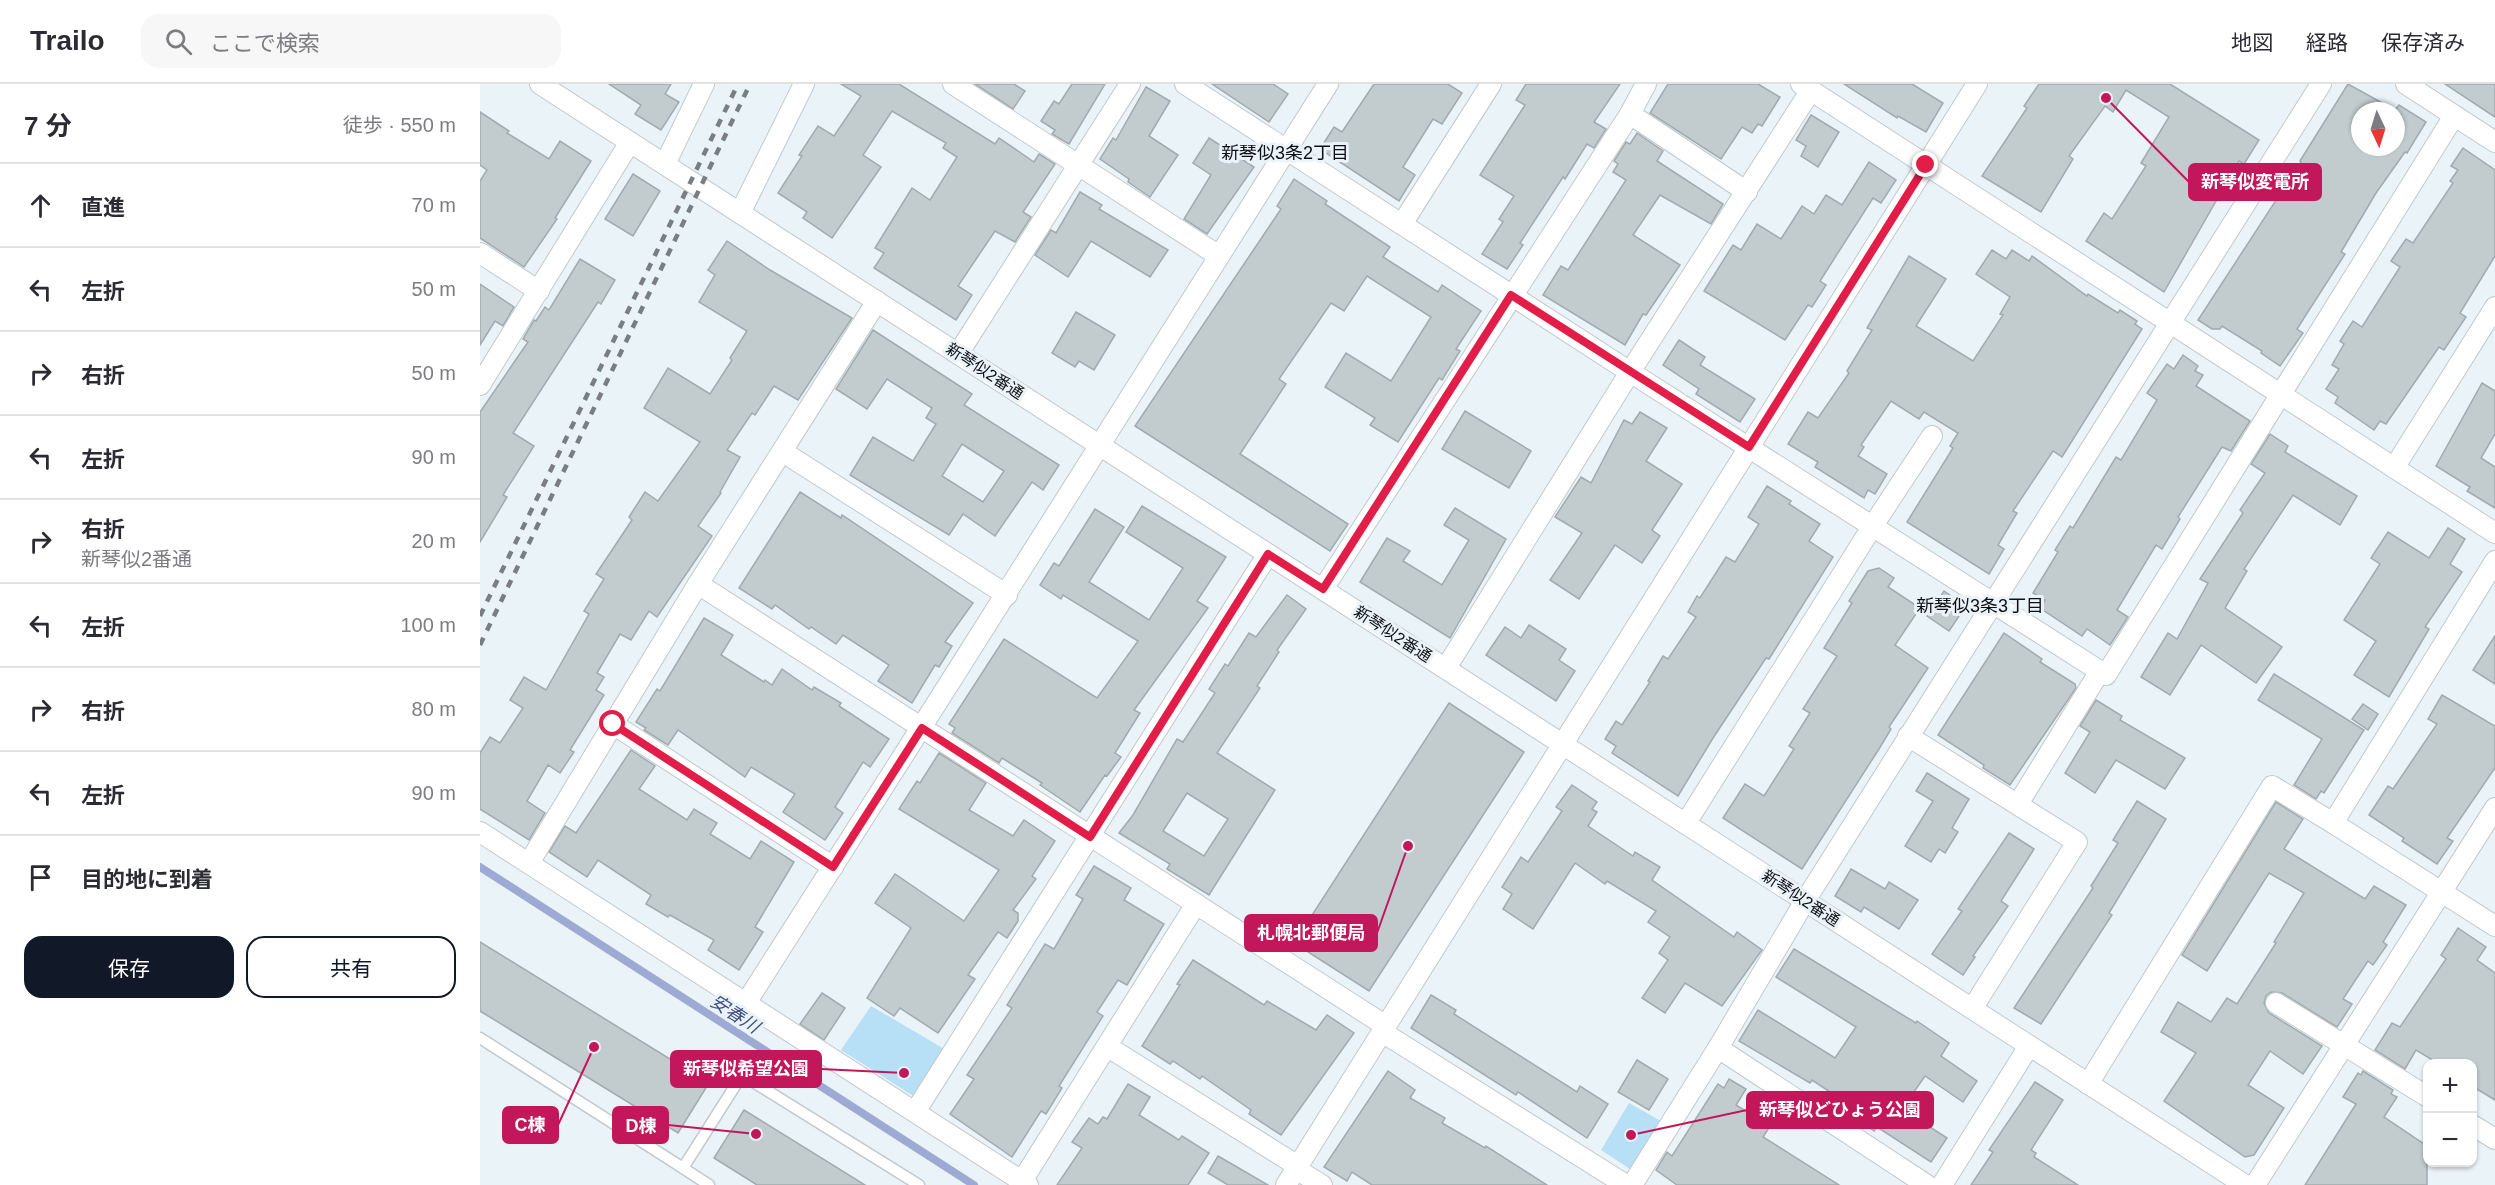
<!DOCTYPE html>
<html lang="ja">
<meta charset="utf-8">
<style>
body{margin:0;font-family:Helvetica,"Noto Sans JP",sans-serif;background:#f7f7f7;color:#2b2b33}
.controls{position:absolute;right:18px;bottom:18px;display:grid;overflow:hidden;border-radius:12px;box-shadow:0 2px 4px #0004}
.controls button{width:54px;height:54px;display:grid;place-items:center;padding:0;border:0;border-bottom:2px solid #e1e1e2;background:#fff;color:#2b2b33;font:30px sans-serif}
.compass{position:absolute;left:1871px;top:18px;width:54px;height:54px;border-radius:50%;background:#fff;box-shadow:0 2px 4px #0004;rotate:176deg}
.stop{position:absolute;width:18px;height:18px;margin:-14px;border:4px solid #e11d48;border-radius:50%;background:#fff}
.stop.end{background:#e11d48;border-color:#fff;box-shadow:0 2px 6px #0008}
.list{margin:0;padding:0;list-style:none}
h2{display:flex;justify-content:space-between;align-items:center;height:78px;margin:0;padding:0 24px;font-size:26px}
h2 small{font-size:20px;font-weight:400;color:#7c7c81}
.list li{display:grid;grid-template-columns:39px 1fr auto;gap:18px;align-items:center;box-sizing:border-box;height:84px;padding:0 24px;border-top:2px solid #e1e1e2}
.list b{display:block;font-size:22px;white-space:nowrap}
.list p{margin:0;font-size:20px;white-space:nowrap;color:#7c7c81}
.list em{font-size:20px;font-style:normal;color:#7c7c81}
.actions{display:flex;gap:12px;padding:18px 24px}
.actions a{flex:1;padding:14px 0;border:2px solid #111827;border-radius:18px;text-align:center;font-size:21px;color:#111827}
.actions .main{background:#111827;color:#fff}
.icon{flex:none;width:33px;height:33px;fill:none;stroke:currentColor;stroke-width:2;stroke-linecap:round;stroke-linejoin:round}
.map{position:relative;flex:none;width:2015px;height:1101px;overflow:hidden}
header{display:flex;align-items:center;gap:36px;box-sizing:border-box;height:84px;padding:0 30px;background:#fff;border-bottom:2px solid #e1e1e2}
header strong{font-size:28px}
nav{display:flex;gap:33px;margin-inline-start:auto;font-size:21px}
.search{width:420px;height:54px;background:#f7f7f7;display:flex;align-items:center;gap:15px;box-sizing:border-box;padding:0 21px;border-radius:18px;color:#7c7c81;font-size:22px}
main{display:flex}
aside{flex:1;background:#fff}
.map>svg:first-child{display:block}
</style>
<header>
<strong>Trailo</strong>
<div class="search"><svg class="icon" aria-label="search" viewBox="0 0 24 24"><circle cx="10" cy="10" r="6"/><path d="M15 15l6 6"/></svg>ここで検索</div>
<nav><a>地図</a><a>経路</a><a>保存済み</a></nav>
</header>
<main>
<aside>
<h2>7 分<small>徒歩 · 550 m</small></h2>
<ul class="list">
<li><svg class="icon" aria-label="ahead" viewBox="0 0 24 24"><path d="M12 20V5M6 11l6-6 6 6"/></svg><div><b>直進</b></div><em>70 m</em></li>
<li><svg class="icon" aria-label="left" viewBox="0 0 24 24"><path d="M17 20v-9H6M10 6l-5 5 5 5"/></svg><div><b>左折</b></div><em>50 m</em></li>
<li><svg class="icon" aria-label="right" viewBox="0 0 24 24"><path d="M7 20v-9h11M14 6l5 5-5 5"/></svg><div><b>右折</b></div><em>50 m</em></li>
<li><svg class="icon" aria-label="left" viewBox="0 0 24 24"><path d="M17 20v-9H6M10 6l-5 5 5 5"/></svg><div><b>左折</b></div><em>90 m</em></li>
<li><svg class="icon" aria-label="right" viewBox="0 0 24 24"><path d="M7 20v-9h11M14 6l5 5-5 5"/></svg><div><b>右折</b><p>新琴似2番通</p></div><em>20 m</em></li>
<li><svg class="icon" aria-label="left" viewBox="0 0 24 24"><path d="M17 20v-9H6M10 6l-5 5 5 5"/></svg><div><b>左折</b></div><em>100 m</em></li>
<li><svg class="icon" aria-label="right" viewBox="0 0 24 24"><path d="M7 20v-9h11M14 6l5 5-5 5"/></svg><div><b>右折</b></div><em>80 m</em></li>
<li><svg class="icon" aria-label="left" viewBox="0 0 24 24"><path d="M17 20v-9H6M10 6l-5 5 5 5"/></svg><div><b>左折</b></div><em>90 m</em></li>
<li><svg class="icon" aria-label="arrive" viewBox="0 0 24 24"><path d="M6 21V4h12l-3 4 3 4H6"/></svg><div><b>目的地に到着</b></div></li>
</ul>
<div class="actions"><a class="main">保存</a><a>共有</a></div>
</aside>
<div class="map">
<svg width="2015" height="1101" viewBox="0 0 2015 1101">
<rect width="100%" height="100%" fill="#eaf3f8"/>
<g fill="#b7dff6">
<path d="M391,922L466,966L435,1013L361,966Z"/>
<path d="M1149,1019L1181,1037L1150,1085L1121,1066Z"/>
</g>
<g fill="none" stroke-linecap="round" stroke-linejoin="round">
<path stroke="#9eaad3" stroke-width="8" d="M0,783L494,1101"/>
</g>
<g fill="#c2ccce" stroke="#a1abad" stroke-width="1.5" fill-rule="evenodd">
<path d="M129,0H191L185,10L199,18L181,46L155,30L161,21Z"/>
<path d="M361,0H419L515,60L519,54L554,78L559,70L575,80L543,128L551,133L535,158L515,147L478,202L492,211L476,236L394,184L404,169L395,164L432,104L450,116L477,73L463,64L466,59L412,27L383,71L401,83L352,154L323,134L327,128L298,109L322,72L319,71L338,42L354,52L381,12Z"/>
<path d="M495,0H534L545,7L533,25Z"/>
<path d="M592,0H625L589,60L572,50L575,46L561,37L574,17L579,20Z"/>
<path d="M732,0H793L808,10L789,38Z"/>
<path d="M894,0H968L982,9L962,40L953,35L923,83L935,91L919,117L840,65L854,43L862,48Z"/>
<path d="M1046,0H1140L1114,38L1126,45L1114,64L1107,60L1085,95L1083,93L1040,159L1043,161L1027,185L1002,170L1023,138L1019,135L1034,112L1000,91L1045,21L1036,16Z"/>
<path d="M1188,0H1278L1300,13L1282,42L1278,40L1272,49L1262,43L1241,75L1170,29Z"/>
<path d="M1364,0H1432L1463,19L1446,48L1418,32L1417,34Z"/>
<path d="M1559,0H1690L1779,56L1764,80L1759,77L1684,208L1606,157L1624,129L1632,135L1666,82L1661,79L1689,33L1646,6L1633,28L1625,22L1589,72L1593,75L1561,128L1502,92L1547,24L1544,22Z"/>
<path d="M1868,0L1915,26L1919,21L1946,38L1927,69L1925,68L1896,109L1861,168L1865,170L1817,245L1823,249L1800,282L1781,269L1782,267L1742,242L1740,245H1732L1718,236L1821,78L1820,77ZM1880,27H1916V63H1880Z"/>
<path d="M1965,0H2015V33Z"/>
<path d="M666,3L690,17L669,52L698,71L670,113L648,98L649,95L620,75L633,54L636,56Z"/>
<path d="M0,28L29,47L27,49L69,75L80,57L111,77L75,134L77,135L44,183L0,154V97L7,86L0,81Z"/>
<path d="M1331,31L1359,48L1338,83L1321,72L1326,62L1316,56Z"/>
<path d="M1157,49L1183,67L1177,77L1243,120L1231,140L1180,111L1153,151L1200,181L1166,231L1163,230L1145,261L1063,211L1081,182L1088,186L1146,96L1133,88L1138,80L1134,77L1146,58L1150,60Z"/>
<path d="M729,54L774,83L727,150L704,135L731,91L713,79Z"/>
<path d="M1983,64L2015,86V172L1980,229L1986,233L1964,266L1959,263L1906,340L1900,337L1894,346L1855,319L1858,313L1846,305L1859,285L1852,281L1864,260L1860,257L1873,237L1882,243L1920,183L1911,177L1926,155L1933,159L1973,99L1970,97L1978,86L1971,82Z"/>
<path d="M1389,78L1416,96L1401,119L1393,114L1340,197L1346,201L1332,223L1328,221L1305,256L1224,207L1253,161L1261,166L1277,140L1301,155L1322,122L1334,130L1346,111L1362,121Z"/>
<path d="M153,90L180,107L153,152L125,135Z"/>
<path d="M814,95L847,117L845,120L910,163L903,173L958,208L962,201L1001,227L976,265L980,267L962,296L959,294L918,358L890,341L895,334L845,303L866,269L911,297L951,233L887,192L864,227L851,219L799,295L806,300L760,370L868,440L850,467L655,342L801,125L797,122Z"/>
<path d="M600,108L622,121L619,125L688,166L670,193L611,157L588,193L555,171L571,146L576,149Z"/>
<path d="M247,157L290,186L372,234L318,316L294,302L275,331L272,329L247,366L260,373L240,408L241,409L218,442L232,452L177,533L169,527L151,556L140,550L117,589L124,593L116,606L124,611L90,666L94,668L80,689L68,681L47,717L65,729L49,756L0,725V669L10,653L20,659L43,624L30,616L44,593L66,606L109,530L104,527L124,495L116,490L152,436L149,433L165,408L178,417L220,358L164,324L188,284L230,310L252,276L250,274L267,247L219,218L235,191L228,186Z"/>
<path d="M1512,166L1526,175L1532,166L1549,177L1552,172L1607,212L1608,210L1638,229L1640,226L1657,237L1655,240L1662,245L1582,373L1573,367L1533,427L1537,429L1518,461L1524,465L1509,490L1427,438L1473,364L1470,362L1478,349L1444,328L1439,335L1411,317L1381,361L1384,363L1378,372L1407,390L1395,410L1388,406L1384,414L1335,383L1338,378L1308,360L1328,328L1338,334L1369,289L1367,287L1392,246L1387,244L1429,172L1466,195L1436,242L1493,277L1523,231L1520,230L1530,213L1496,190Z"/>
<path d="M100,175L135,196L121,220L118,218L33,349L54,362L23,411L27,413L0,458V328L48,258L43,255L54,236L56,237L65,223L69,226Z"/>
<path d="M0,200L34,223L23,242L15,237L0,261Z"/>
<path d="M596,228L635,251L614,286L599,277L595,283L572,269Z"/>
<path d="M393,246L492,310L484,321L579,381L563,406L552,398L515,452L483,430L469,451L370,391L393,353L433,377L456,340L446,334L452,324L407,295L387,325L356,305ZM482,360L524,387L503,418L462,392Z"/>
<path d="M1199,256L1225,273L1220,281L1275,315L1260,338L1216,310L1219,305L1183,281Z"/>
<path d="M1703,271L1718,282L1715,287L1723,291L1716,302L1770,337L1751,367L1742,363L1698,433L1700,435L1682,465L1676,461L1637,526L1648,533L1630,561L1607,545L1602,552L1560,524L1565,516L1553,509L1578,468L1575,466L1590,442L1593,444L1636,373L1641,376L1677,316L1667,309L1687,280L1694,285Z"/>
<path d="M2002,299L2015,307V350L2001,374L2015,383V424L1987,407L1990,403L1956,382Z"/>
<path d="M985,327L1051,367L1029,404L962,365Z"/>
<path d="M1160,328L1187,344L1166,377L1202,400L1172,446L1180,452L1162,479L1135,461L1099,515L1070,496L1102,449L1075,433L1101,393L1111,399L1144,336L1152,340Z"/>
<path d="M1790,350L1808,362L1805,368L1877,412L1860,441L1813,411L1764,485L1767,487L1745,524L1802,563L1776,599L1721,561L1690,611L1661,593L1688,549L1697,555L1728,499L1720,495L1763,429L1760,426L1785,389L1771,380Z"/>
<path d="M1287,402L1311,417L1309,420L1340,440L1329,457L1353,473L1289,575L1286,574L1233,654L1198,712L1132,669L1136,662L1125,655L1136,637L1142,641L1170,598L1168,597L1183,572L1188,575L1216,533L1208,528L1217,512L1220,514L1246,473L1255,478L1279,440L1268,433Z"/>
<path d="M320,408L361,434L362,431L493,519L465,558L472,562L459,583L455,581L432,619L398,597L409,581L363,551L356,560L331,543L329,545L295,521L292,525L259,504Z"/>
<path d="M662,422L746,473L717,517L728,524L654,626L660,629L635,669L641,673L627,692L625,691L600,728L560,701L562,699L522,674L519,679L472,649L475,644L469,640L524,555L617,614L658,557L583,511L581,515L560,501L574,479L579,482L615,425L644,443L609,498L669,536L703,484L646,448Z"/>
<path d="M975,424L1026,455L970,554L880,498L907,454L930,467L923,477L962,501L989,456L964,441Z"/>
<path d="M1968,444L1985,455L1970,480L1982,488L1945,543L1949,545L1909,613L1874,591L1896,557L1864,536L1900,480L1891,474L1908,448L1949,474Z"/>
<path d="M1399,484L1414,494L1408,503L1440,524L1415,561L1448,584L1409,643L1411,645L1399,665L1322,785L1243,734L1265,700L1284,712L1314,665L1309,662L1330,629L1323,625L1357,572L1344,564L1372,519L1369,517L1388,487Z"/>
<path d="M1464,507L1486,522L1469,547L1447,532Z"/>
<path d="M807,511L826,525L797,566L799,568L777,602L780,604L737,669L795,706L729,811L687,785L690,780L639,749L653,731L697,655L703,658L735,609L729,605L745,580L748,582L769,549L776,553ZM707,709L748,735L724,772L683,747Z"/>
<path d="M224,534L253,551L241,571L284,598L285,596L292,601L302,585L332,606L334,603L361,619L359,622L409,655L390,683L383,678L355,723L363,729L345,756L303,728L315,710L271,683L265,693L198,646L188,661L164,646L166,644L156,638L177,605L180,607Z"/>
<path d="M1049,541L1086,565L1079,576L1095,587L1076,617L1006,571L1025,543L1041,554Z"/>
<path d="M1524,549L1562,575L1560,578L1595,600L1596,604L1530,701L1503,684L1504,681L1458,651Z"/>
<path d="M2015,552V600L1993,586Z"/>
<path d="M1794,590L1884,646L1844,709L1841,707L1836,715L1814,701L1842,655L1778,616Z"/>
<path d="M1962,611L2015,642V684L1967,754L1973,757L1957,780L1922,757L1924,754L1889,731L1908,702L1913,705L1957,640L1948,635Z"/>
<path d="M1616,616L1642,632L1640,636L1705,674L1685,705L1636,676L1615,709L1585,689L1610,648L1600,642Z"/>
<path d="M969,619L1044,668L889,907L814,859Z"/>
<path d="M1883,620L1898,630L1888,646L1872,635Z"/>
<path d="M151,666L175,682L159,705L207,736L214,725L237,739L230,750L270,775L281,757L314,778L275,843L283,848L259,886L228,866L234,856L190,831L188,833L166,820L171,811L118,776L107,793L69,768L85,742L96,749Z"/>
<path d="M459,669L506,699L489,726L533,752L544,736L575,757L552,792L556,795L533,826L538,829V837L527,854L518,848L488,891L495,895L458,949L420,924L414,932L387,914L431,844L395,819L415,790L484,837L519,786L419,725L437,697L440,699Z"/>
<path d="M1447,689L1489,715L1472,744L1478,748L1465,769L1459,765L1451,778L1425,762L1453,717L1436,707Z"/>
<path d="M1092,701L1117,718L1112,725L1117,728L1108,742L1153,772L1155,768L1180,783L1172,796L1254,853L1257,848L1282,866L1242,922L1205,899L1185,929L1162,914L1188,876L1179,869L1190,853L1168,838L1176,827L1127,797L1125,800L1095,779L1053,845L1023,825L1032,810L1022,803L1041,773L1048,778L1082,727L1076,723Z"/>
<path d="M1657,717L1686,735L1629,829L1632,831L1561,940L1534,924L1613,804L1611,802L1638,759L1633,756Z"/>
<path d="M1796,718L1823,735L1804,765L1885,815L1894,802L1926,821L1903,858L1907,861L1893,881L1888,877L1863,915L1872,920L1857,943L1802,909L1791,908L1786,912L1784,919L1789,929L1842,962L1823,990L1790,967L1768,1001L1804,1024L1774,1071L1765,1073L1684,1017L1716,969L1681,948L1698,918L1731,938L1747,914L1757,920L1796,859L1794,858L1824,809L1789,789L1727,887L1702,871Z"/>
<path d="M1529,749L1554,765L1521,817L1528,822L1493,872L1495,873L1483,891L1452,870L1482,827L1478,825Z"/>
<path d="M614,782L651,804L644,816L684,840L647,901L638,896L617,928L623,932L579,1002L582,1004L566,1030L561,1027L532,1073L470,1030L494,995L487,991L532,924L527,921L565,860L574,865L603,815L596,811Z"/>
<path d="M1371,785L1405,805L1409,798L1438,816L1419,845L1384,823L1381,828L1355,812Z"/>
<path d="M1978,844L2006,863L1997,876L2015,889V1016L1992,1002V980H1959L1936,966L1925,985L1895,966L1912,939L1920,943L1966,875L1961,871Z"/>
<path d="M0,858L229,999L198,1049L0,927Z"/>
<path d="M1314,865L1436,939L1437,937L1469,959L1461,972L1497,997L1483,1018L1445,992L1422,1025L1467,1054L1451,1078L1397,1043L1394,1047L1374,1033L1379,1027L1332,996L1330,999L1259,957L1278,926L1355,974L1376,943L1296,893Z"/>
<path d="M713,876L784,921L787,917L836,946L847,931L874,949L801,1051L769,1030L771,1026L722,992L720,995L693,977L690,980L662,962L700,901L697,900Z"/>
<path d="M342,909L365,924L344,956L320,940Z"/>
<path d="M951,911L976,926L974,930L1097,1008L1100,1002L1128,1020L1107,1054L1038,1008L1036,1011L931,944Z"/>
<path d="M1157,976L1188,995L1169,1026L1138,1008Z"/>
<path d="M908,987L935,1006L930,1014L965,1034L962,1039L1005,1064L1006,1062L1067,1101H892L872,1088L867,1097L844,1083Z"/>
<path d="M1883,987L1913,1006L1911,1010L1917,1013L1904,1033L1947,1062V1101H1825L1876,1020L1863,1013L1878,989L1881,991Z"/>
<path d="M1249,995L1266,1005L1256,1021L1290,1042L1283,1053L1359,1101H1197L1176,1086L1187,1068L1192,1072L1238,1000L1244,1004Z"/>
<path d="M1555,998L1583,1016L1551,1066L1556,1069L1554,1073L1598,1101H1491L1513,1068L1509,1066Z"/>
<path d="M648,1000L670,1013L659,1031L699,1056L702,1052L729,1069L708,1101H577L602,1064L592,1058L609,1034L618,1040L623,1033L627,1035Z"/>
<path d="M264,1026L385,1101H277L234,1074Z"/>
<path d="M738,1072L788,1101H748L728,1089Z"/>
</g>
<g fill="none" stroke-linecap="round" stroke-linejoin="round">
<defs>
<g id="service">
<path d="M0,954L203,1084L262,991L439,1101"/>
<path d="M203,1084L229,1101"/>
</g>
<g id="minor">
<path d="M60,0L1765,1101"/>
<path d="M473,0L739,172"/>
<path d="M705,0L1150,288L1626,591L1974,32"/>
<path d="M1321,0L2015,449"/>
<path d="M1926,0L2015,58"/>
<path d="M1150,30L1267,108"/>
<path d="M185,80L224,0"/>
<path d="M260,129L324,0"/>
<path d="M922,140L1011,0"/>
<path d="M0,169L59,207"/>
<path d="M478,270L650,0"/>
<path d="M0,301L150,58"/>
<path d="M303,368L527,511"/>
<path d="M1914,384L2015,223"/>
<path d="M2015,477L1853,739L2015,842"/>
<path d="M218,500L906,942"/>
<path d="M843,505L1150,30L1166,0"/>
<path d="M966,584L1150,288L1331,6"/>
<path d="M133,640L353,783"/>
<path d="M1428,652L1597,758L1492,925"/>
<path d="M1538,720L1620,587"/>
<path d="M1206,739L1392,443L1452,352"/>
<path d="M0,748L548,1101"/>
<path d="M49,779L218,500L397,217"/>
<path d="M266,919C462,614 653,305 848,0"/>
<path d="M1796,919L1948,1013"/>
<path d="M902,948L1146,1101"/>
<path d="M628,963L818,1082"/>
<path d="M1238,964L1447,1101"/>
<path d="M1608,1000L1792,702L1853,739"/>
<path d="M435,1028L788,470"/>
<path d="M1992,1041L2015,1055"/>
<path d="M816,1085L842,1101"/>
<path d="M542,1097L716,820"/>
<path d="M806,1101L1497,0"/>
<path d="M1152,1101L1238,964L1325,817L1841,0"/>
<path d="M1462,1101L1549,962"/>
<path d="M1775,1101L2015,724"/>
</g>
</defs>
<use href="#service" stroke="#c1c9ce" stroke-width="13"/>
<use href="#minor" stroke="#c1c9ce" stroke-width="22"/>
<use href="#service" stroke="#fff" stroke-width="10"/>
<use href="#minor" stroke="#fff" stroke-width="20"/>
<g stroke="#787e81" stroke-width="4.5" stroke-dasharray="8 8" stroke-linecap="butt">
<path d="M0,532L258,0"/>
<path d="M0,561L270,0"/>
</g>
</g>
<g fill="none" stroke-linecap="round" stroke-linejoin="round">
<path stroke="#e11d48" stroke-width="8" d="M133,640L353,783L442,644L610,753L788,470L843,505L1031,211L1269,363L1446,81"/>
</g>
<g text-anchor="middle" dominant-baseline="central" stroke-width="6" stroke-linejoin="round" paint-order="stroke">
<g font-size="16" fill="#0e1113" stroke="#eaf3f8">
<text transform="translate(505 287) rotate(33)">新琴似2番通</text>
<text transform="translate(913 550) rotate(33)">新琴似2番通</text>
<text transform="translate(1321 814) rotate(33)">新琴似2番通</text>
</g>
<g font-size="18" fill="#0e1113" stroke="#eaf3f8">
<text x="805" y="69">新琴似3条2丁目</text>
<text x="1500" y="522">新琴似3条3丁目</text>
</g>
<g font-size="18" font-style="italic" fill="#404d83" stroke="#eaf3f8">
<text transform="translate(255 930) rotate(33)">安春川</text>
</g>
</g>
<path fill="none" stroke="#c2185b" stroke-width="2" d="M1626 14L1709 98M928 762L897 849M424 989L341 985M1151 1051L1267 1026M114 963L78 1041M276 1050L188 1041"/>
<g fill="#c2185b" stroke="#eaf3f8" stroke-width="2">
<circle cx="1626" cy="14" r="6"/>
<circle cx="928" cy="762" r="6"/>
<circle cx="424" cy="989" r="6"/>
<circle cx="1151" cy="1051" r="6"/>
<circle cx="114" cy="963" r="6"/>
<circle cx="276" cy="1050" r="6"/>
</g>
<g fill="#c2185b" stroke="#c2185b" stroke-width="2">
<rect x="1709" y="80" width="132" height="36" rx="6"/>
<rect x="765" y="831" width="132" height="36" rx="6"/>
<rect x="191" y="967" width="150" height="36" rx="6"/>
<rect x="1267" y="1008" width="186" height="36" rx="6"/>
<rect x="23" y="1023" width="55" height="36" rx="6"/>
<rect x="133" y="1023" width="55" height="36" rx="6"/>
</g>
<g font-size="18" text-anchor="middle" font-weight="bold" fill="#fff">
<text x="1775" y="104">新琴似変電所</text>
<text x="831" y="855">札幌北郵便局</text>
<text x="266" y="991">新琴似希望公園</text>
<text x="1360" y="1032">新琴似どひょう公園</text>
<text x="50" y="1047">C棟</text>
<text x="161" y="1048">D棟</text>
</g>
</svg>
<div class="controls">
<button>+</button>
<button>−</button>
</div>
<svg class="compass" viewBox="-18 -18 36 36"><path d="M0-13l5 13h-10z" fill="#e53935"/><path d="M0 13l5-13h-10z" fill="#7c7c81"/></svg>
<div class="stop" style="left:133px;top:640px"></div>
<div class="stop end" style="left:1446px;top:81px"></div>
</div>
</main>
